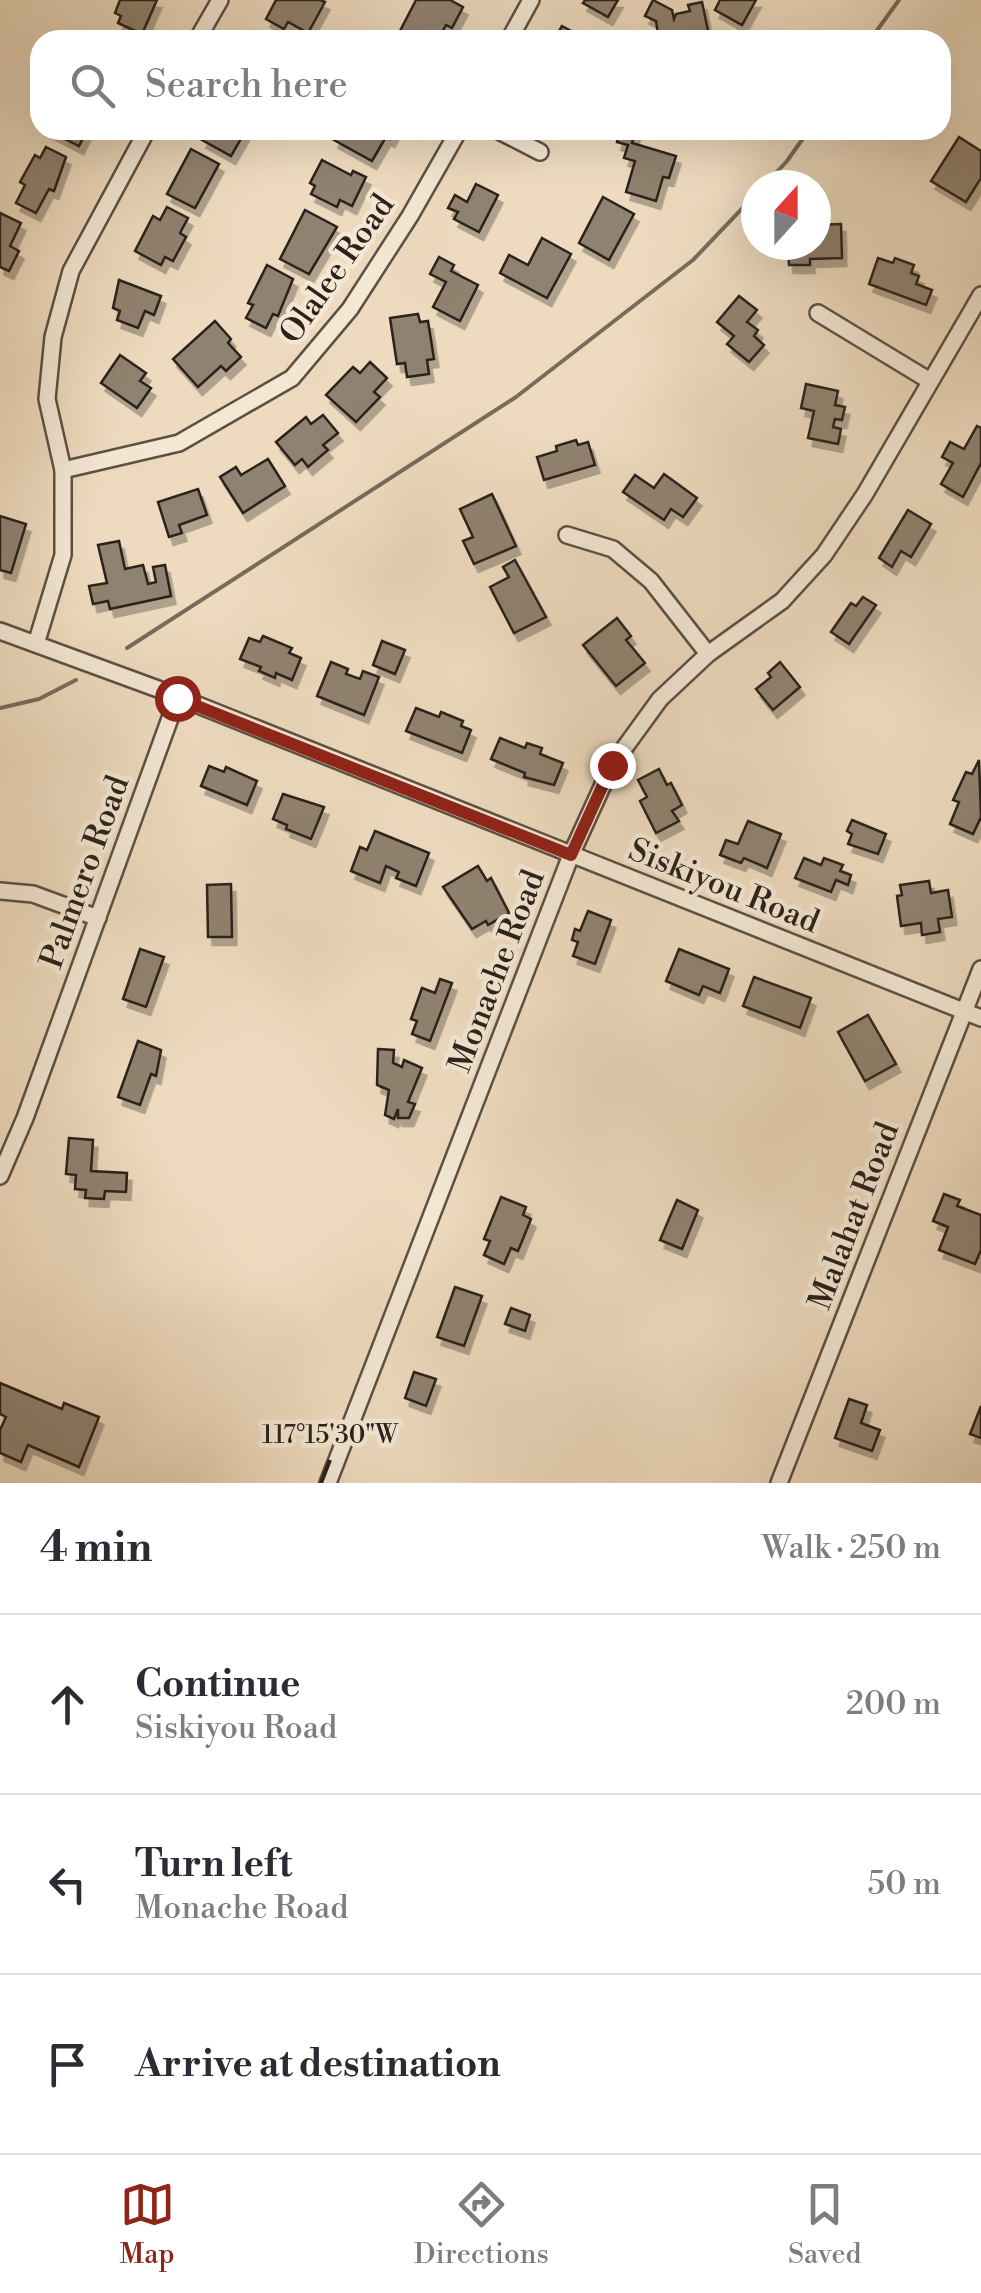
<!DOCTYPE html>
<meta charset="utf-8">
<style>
body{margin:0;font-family:"Libre Bodoni",serif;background:#f2f2f3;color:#2b2b33}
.compass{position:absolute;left:741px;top:170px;width:90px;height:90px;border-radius:50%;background:#fff;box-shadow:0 10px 40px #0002;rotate:21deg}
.stop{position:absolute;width:30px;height:30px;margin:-22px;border:8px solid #8f2418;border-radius:50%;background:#fff}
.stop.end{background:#8f2418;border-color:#fff;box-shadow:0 2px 10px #0008}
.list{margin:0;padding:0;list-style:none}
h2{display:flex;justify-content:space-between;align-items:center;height:130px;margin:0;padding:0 40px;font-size:42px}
h2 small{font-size:32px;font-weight:400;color:#7c7c81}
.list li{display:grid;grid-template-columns:65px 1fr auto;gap:30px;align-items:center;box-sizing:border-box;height:180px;padding:0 40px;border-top:2px solid #e1e1e2}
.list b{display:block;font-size:38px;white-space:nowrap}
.list p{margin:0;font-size:32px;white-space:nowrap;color:#7c7c81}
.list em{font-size:32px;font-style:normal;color:#7c7c81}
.icon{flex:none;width:55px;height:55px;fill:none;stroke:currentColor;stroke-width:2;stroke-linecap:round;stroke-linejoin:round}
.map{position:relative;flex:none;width:981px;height:1483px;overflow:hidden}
.search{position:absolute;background:#fff;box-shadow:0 10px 40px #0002;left:30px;right:30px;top:30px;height:110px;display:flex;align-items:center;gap:25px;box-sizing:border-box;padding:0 35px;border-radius:30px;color:#7c7c81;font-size:38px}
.sheet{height:670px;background:#fff}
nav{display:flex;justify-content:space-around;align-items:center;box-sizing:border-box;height:140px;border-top:2px solid #e1e1e2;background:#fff;font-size:28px;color:#7c7c81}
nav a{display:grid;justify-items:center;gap:5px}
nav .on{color:#8f2418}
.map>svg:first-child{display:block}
</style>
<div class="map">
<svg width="981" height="1483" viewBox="0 0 981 1483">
<defs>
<filter id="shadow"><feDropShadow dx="4.5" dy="8" stdDeviation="0" flood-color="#0004"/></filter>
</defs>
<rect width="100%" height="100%" fill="#eedbbf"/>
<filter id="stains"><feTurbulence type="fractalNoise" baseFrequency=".002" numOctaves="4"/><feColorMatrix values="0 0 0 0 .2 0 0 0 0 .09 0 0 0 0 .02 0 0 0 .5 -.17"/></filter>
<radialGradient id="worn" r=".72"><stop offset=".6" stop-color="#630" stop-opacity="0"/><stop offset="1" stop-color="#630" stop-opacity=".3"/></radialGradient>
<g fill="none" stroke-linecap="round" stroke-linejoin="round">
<g stroke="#786b5b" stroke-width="4">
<path d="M870,40L899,0"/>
<path d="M765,185L787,161L809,130"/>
<path d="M127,648L516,397L693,260L756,194"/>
<path d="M0,708L39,699L76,680"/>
</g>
</g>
<g fill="#908270" stroke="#2b211a" stroke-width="2.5" filter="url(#shadow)">
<path d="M120,0H157L142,34L118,23L121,16L115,13Z"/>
<path d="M276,0H320L325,2L308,33L288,22L284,29L266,19Z"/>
<path d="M416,0H450L463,7L452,28L446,25L438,40H417L400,31Z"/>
<path d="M585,0H618L608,17L583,3Z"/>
<path d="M653,0L672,10L674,19L676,14L690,11L688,5L702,2L710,40H659L656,21L645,16Z"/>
<path d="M720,0H756L742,25L715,10Z"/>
<path d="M562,26L588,40H554Z"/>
<path d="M47,130H87L79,146Z"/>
<path d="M207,130H246L231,156L202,140Z"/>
<path d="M339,130H395L390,139L386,137L372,161L334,140Z"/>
<path d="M620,130L636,131L632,143L676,156L669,178L663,177L656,201L626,192L635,161L624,158L628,145L617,142Z"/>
<path d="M959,137L981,151V178L966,202L931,181Z"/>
<path d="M46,147L66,157L54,191L49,189L36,213L16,203L25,185L20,182L35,155L40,158Z"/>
<path d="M191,149L219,164L195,208L167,194Z"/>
<path d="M322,160L351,175L353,171L366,177L352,206L340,200L337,207L311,194L315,186L310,183Z"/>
<path d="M476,184L498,195L479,232L454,219L458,212L448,208L455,195L467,202Z"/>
<path d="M603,197L634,214L609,260L579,243Z"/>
<path d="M167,207L188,218L180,233L186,237L173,261L165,257L161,265L135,251L153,216L160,220Z"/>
<path d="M305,210L337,227L309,274L280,259Z"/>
<path d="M0,213L21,223L10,246L19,251L9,271L0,267Z"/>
<path d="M841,224L842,258L810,259V265H789L788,245H816V225Z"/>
<path d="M542,238L571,254L547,298L500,273L509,255L528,265Z"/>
<path d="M439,257L454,265L451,271L478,285L460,321L433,307L446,282L430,274Z"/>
<path d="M878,258L893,263L895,258L914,265L911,273L919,276L916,284L932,290L926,305L869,284Z"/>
<path d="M267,265L293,279L278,316L273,314L266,328L246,318L253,305L248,303Z"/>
<path d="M119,280L161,296L154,315L145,311L138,328L117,320L120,311L113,308Z"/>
<path d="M739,296L757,310L747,322L758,330L754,336L764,345L749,362L727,344L734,336L717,322Z"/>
<path d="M418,314L420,322L428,321L434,359L427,360L429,374L407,377L405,363L397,364L390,318Z"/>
<path d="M215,321L231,339L228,343L241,357L226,371L221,366L198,387L173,359Z"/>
<path d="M120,355L146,373L140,381L151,388L137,408L101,383Z"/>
<path d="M370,362L387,378L374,392L380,397L356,422L326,395L353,367L360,373Z"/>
<path d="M806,384L838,391L835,405L845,407L842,420L835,419L833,427L841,429L838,444L808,438L814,411L801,408Z"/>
<path d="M323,415L338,433L323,445L328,450L308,467L302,459L295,465L276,442L306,417L311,424Z"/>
<path d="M977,426L981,428V463L963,497L941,484L953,463L942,457L950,442L964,449Z"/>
<path d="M576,440L578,445L588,442L595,465L544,480L537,457L557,451L556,446Z"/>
<path d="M268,459L285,486L243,513L220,477L236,467L241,475Z"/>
<path d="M664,474L697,498L683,517L671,509L664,520L623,492L635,475L654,488Z"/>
<path d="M198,489L207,515L179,525L182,533L169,537L158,502Z"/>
<path d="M492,494L516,546L474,564L463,541L473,537L460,509Z"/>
<path d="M908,510L931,524L911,557L901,551L892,567L879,558Z"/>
<path d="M0,516L26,524L11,573L0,570Z"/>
<path d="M119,541L125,569L143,565L148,584L156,582L153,567L165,565L171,596L110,609L108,601L93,604L89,586L107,583L98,545Z"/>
<path d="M515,560L546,617L514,633L490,587L509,577L503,567Z"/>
<path d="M863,597L876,605L849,644L831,632L851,603L856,606Z"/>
<path d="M617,618L631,636L626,640L645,663L616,686L583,645Z"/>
<path d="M263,636L292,648L289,653L301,658L292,680L276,673L275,678L259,671L261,667L240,659L249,638L260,642Z"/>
<path d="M382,641L405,650L395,674L373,665Z"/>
<path d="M331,662L348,669L346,674L360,679L363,671L379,677L364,715L317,696Z"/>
<path d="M780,662L800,687L773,710L756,689L771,677L768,673Z"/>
<path d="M416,708L439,717L441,712L463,721L461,726L471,730L462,753L406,731Z"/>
<path d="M500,738L525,748L527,743L542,748L540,754L563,763L554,785L524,777L525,773L491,759Z"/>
<path d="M979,760L981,817L973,834L950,824L959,802L953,800L966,772L972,774Z"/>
<path d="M209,766L224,772L226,767L257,781L247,805L201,786Z"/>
<path d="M659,769L667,785L671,783L682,805L672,811L679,821L656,833L640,801L647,797L638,780Z"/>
<path d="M283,794L324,807L311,839L286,829L287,825L273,819Z"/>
<path d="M852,820L886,834L878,854L848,844L852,834L847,831Z"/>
<path d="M748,821L781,834L767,868L744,858L741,863L720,855L726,840L738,844Z"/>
<path d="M375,831L429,853L416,886L396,878L399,872L386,866L380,883L351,871L360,847L367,850Z"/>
<path d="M804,858L821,865L824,858L843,865L840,871L851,875L848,885L836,880L831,892L795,878Z"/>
<path d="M478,866L487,881L491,878L509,913L488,925L486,921L472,929L443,887Z"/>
<path d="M929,881L931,893L948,890L952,917L938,919L940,932L922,935L921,923L901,926L897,896L902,895L900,885Z"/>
<path d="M231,884L232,937H208L207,885Z"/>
<path d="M588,911L611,920L595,964L573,956L578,942L572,940L575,929L580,931Z"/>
<path d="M140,949L164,957L146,1007L123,999Z"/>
<path d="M679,949L729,969L720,993L703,986L699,995L666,981Z"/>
<path d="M754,977L811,998L800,1028L743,1006Z"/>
<path d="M440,979L452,983L430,1041L412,1034L417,1021L411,1019L422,988L435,993Z"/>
<path d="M868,1015L896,1064L865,1081L838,1032Z"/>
<path d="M138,1041L161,1050L156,1076L151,1074L140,1105L118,1097Z"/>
<path d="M378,1049L394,1050L393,1063L402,1067L404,1060L422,1068L408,1102L415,1104L409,1118H398V1109L394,1119L385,1115L389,1090L377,1085Z"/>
<path d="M69,1138L93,1140L91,1171L127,1173L126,1192L105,1191L104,1199L85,1198L86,1190L75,1189L76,1175L66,1174Z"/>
<path d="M944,1194L960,1200L957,1206L981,1215V1250L975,1264L939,1250L948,1227L933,1221Z"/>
<path d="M501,1197L526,1207L523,1215L531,1219L518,1251L511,1248L504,1264L484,1255L490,1241L484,1239Z"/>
<path d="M677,1200L698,1210L682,1249L660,1240Z"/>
<path d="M455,1287L482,1296L464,1346L437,1337Z"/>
<path d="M511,1308L530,1315L525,1331L505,1324Z"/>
<path d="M414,1372L436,1379L426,1406L405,1398Z"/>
<path d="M0,1383L62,1409L64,1403L99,1417L79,1467L28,1445L21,1462L0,1453V1430L6,1417L0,1414Z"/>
<path d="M849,1399L867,1405L861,1423L880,1430L872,1451L835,1438Z"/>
<path d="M981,1406V1438L970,1434Z"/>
</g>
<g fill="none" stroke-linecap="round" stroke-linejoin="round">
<defs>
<g id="minor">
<path d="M197,40L220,0"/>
<path d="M509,40L531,0"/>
<path d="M497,130L540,152"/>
<path d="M818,313L930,381"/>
<path d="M63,470L179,443L292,378L350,309L410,216L459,130"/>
<path d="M567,535L613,549L651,581L708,654"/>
<path d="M0,631L158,689L981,1018"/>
<path d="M36,644L63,555V470L47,399L53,337L71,271L147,130"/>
<path d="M0,891L33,894L98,918"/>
<path d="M0,1176L25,1118L177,699"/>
<path d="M328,1483L571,855L612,765L660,699L708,654L782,601L824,555L865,494L981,295"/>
<path d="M779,1483L981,969"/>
</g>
</defs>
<use href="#minor" stroke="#5c5043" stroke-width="20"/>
<use href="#minor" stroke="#f4e8d5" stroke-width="15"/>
</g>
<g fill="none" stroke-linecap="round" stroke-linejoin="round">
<path stroke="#8f2418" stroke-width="12" d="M177,698L571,855L612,765"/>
</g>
<path fill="none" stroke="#2b211a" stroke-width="4" d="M321,1483L330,1460"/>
<g text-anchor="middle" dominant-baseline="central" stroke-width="9" stroke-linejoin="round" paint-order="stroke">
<g font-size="32" fill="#2b211a" stroke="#f4e8d5">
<text transform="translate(337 269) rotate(-55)">Olalee Road</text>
<text transform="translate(85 872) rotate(-70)">Palmero Road</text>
<text transform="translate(724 886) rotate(22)">Siskiyou Road</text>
<text transform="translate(497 971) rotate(-69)">Monache Road</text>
<text transform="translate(854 1216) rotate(-69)">Malahat Road</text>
</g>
</g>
<g font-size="25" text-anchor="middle" fill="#2b211a" stroke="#f4e8d5" stroke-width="9" stroke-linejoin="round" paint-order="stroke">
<text x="330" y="1443">117°15'30"W</text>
</g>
<rect width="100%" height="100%" filter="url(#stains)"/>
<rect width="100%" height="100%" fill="url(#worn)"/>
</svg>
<svg class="compass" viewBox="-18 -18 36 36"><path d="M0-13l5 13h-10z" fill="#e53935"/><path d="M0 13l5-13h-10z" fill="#7c7c81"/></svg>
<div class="stop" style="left:177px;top:698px"></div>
<div class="stop end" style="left:612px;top:765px"></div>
<div class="search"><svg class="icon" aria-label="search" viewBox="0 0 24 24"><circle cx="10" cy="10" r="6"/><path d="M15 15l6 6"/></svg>Search here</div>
</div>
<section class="sheet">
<h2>4 min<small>Walk · 250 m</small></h2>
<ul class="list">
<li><svg class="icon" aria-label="ahead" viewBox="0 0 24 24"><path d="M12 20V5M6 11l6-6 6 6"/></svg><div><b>Continue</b><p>Siskiyou Road</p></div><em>200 m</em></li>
<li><svg class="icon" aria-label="left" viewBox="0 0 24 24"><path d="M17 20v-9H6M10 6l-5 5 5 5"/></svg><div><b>Turn left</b><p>Monache Road</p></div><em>50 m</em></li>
<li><svg class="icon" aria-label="arrive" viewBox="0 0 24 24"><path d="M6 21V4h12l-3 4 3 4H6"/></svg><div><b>Arrive at destination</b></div></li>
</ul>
</section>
<nav>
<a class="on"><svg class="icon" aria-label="map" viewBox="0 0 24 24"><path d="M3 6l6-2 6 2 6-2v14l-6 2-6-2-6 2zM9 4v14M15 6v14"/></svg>Map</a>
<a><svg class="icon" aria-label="directions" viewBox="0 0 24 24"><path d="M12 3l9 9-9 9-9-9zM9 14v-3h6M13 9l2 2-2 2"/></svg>Directions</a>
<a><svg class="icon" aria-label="saved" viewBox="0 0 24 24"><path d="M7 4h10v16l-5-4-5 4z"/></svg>Saved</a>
</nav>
